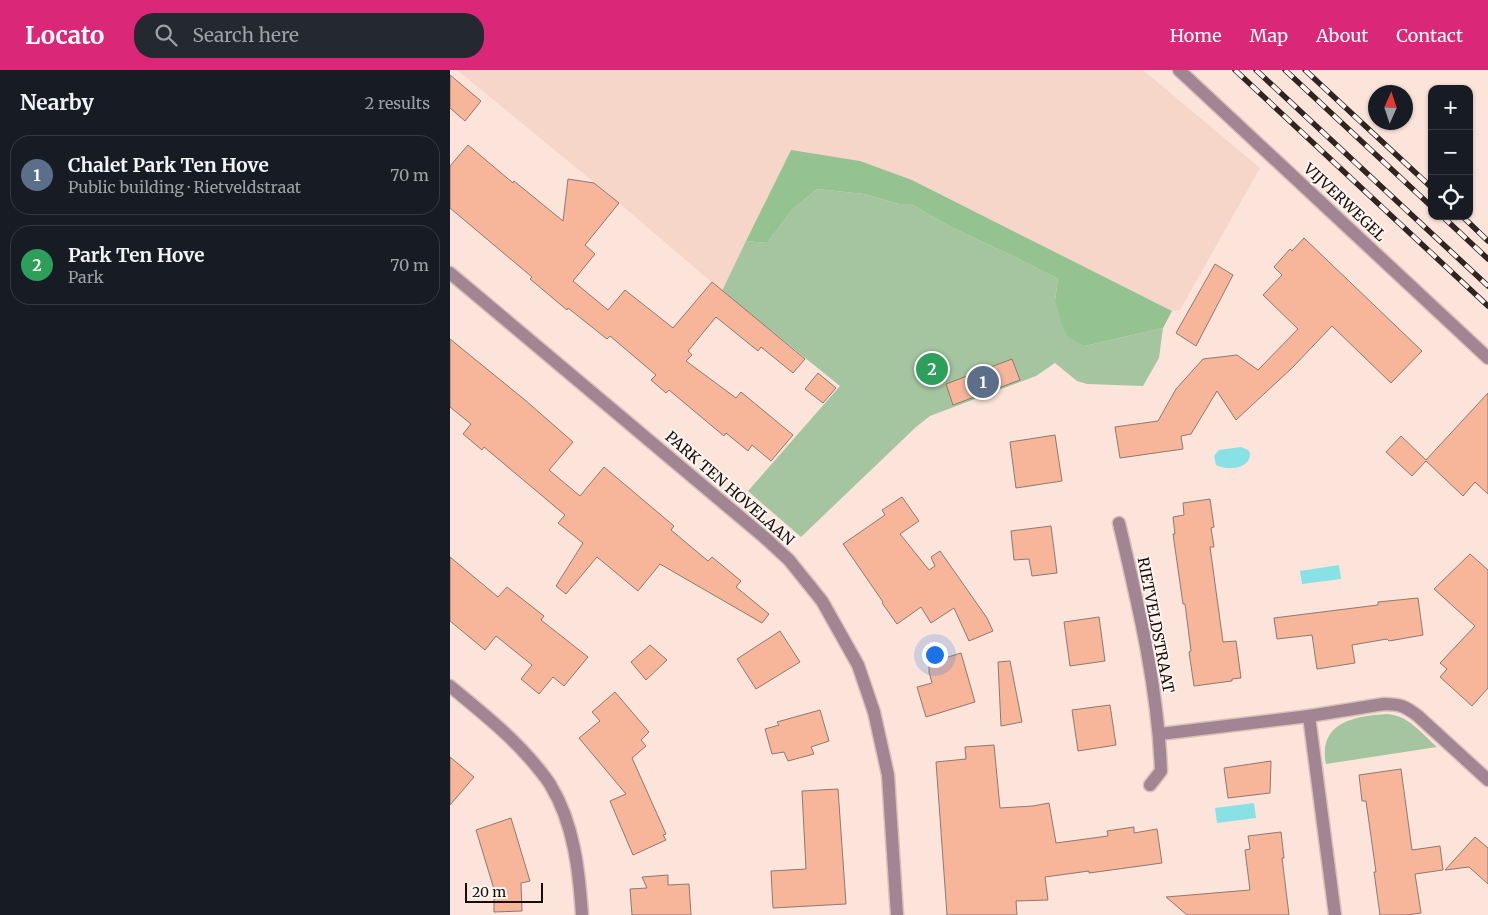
<!DOCTYPE html>
<meta charset="utf-8">
<style>
body{margin:0;font-family:Merriweather,serif;background:#242831;color:#f1f3f6}
.controls{position:absolute;right:15px;top:15px;display:grid;overflow:hidden;border-radius:10px;box-shadow:0 1px 4px #0004}
.controls button{width:45px;height:45px;display:grid;place-items:center;padding:0;border:0;border-bottom:1px solid #363941;background:#171b24;color:#f1f3f6;font:25px sans-serif}
.compass{position:absolute;left:918px;top:15px;width:45px;height:45px;border-radius:50%;background:#171b24;box-shadow:0 1px 4px #0004;rotate:3deg}
.scale{position:absolute;left:15px;bottom:12px;width:78px;box-sizing:border-box;padding-left:5px;border:2px solid #160e0b;border-top:0;font-size:14px;line-height:18px;white-space:nowrap;color:#160e0b;-webkit-text-stroke:4px #fff5f1;paint-order:stroke}
.you{position:absolute;left:484px;top:584px;width:18px;height:18px;margin:-12px;border:4px solid #fff;border-radius:50%;background:#1a73e8;box-shadow:0 0 0 8px #1a73e833}
.badge{display:grid;place-items:center;width:32px;height:32px;border-radius:50%;background:#db2777;color:#fff;font-size:16px;font-weight:700}
.pin{position:absolute;translate:-50% -50%;border:2px solid #fff;box-shadow:0 1px 5px #0006}
.list{margin:0;padding:0;list-style:none}
h2{display:flex;justify-content:space-between;align-items:center;height:65px;margin:0;padding:0 20px;font-size:21px}
h2 small{font-size:16px;font-weight:400;color:#9ea1a6}
.list li{display:grid;grid-template-columns:32px 1fr auto;gap:15px;align-items:center;box-sizing:border-box;height:80px;margin:0 10px 10px;padding:0 10px;border:1px solid #363941;border-radius:20px}
.list b{display:block;font-size:19px;white-space:nowrap}
.list p{margin:0;font-size:16px;white-space:nowrap;color:#9ea1a6}
.list em{font-size:16px;font-style:normal;color:#9ea1a6}
.icon{flex:none;width:28px;height:28px;fill:none;stroke:currentColor;stroke-width:2;stroke-linecap:round;stroke-linejoin:round}
.map{position:relative;flex:none;width:1038px;height:845px;overflow:hidden}
header{display:flex;align-items:center;gap:30px;box-sizing:border-box;height:70px;padding:0 25px;background:#db2777;color:#fff}
header strong{font-size:24px}
nav{display:flex;gap:28px;margin-inline-start:auto;font-size:18px}
.search{width:350px;height:45px;background:#242831;display:flex;align-items:center;gap:12px;box-sizing:border-box;padding:0 18px;border-radius:20px;color:#9ea1a6;font-size:19px}
main{display:flex}
aside{flex:1;background:#171b24}
.map>svg:first-child{display:block}
</style>
<header>
<strong>Locato</strong>
<div class="search"><svg class="icon" aria-label="search" viewBox="0 0 24 24"><circle cx="10" cy="10" r="6"/><path d="M15 15l6 6"/></svg>Search here</div>
<nav><a>Home</a><a>Map</a><a>About</a><a>Contact</a></nav>
</header>
<main>
<aside>
<h2>Nearby<small>2 results</small></h2>
<ul class="list">
<li><span class="badge" style="background:#5c6f8a">1</span><div><b>Chalet Park Ten Hove</b><p>Public building · Rietveldstraat</p></div><em>70 m</em></li>
<li><span class="badge" style="background:#2e9e5b">2</span><div><b>Park Ten Hove</b><p>Park</p></div><em>70 m</em></li>
</ul>
</aside>
<div class="map">
<svg width="1038" height="845" viewBox="0 0 1038 845">
<rect width="100%" height="100%" fill="#fce4da"/>
<path fill="#f6d6c9" d="M7,0H693L810,98L730,240L722,241L462,110L341,80L272,221L169,133Z"/>
<g fill="#a4c5a0">
<path d="M367,119L414,124L449,134H461L501,157L569,189L608,209L605,230L635,276L713,258L709,288L693,316L637,314L627,311L605,293L586,306L480,346L466,357L351,467L298,421L390,316L272,221L296,171L317,173L342,140Z"/>
<path d="M937,644C958,645 971,663 987,677L876,694C868,652 905,646 937,644Z"/>
</g>
<path fill="#94c290" d="M341,80L410,91L462,110L722,241L713,258L635,276L619,268L613,258L605,230L608,209L569,189L501,157L461,134H449L414,124L367,119L342,140L317,173L296,171Z"/>
<g fill="#88e1e5">
<path d="M791,377L798,380L800,383C801,399 777,401 766,395L764,386L769,380Z"/>
<path d="M889,495L891,509L852,514L850,501Z"/>
<path d="M804,733L806,748L767,753L765,738Z"/>
</g>
<g fill="#f7b59a" stroke="#8e7970">
<path d="M0,5L31,31L15,51L0,38Z"/>
<path d="M18,75L63,113L64,111L113,151L118,109L144,113L169,133L135,175L145,184L123,211L158,240L175,220L223,258L262,212L355,289L343,303L311,277L308,281L266,247L238,281L242,285L236,291L286,328L291,322L343,365L321,391L302,375L298,381L276,363L274,366L219,320L216,323L201,310L206,305L160,266L157,269L118,238L117,240L80,209L82,207L0,138V96Z"/>
<path d="M854,168L972,281L941,313L882,256L843,297L786,350L767,321L741,364L731,366L733,379L670,388L665,357L708,351L726,319L753,289L787,285L808,300L848,259L813,225L832,205L824,197L840,179L842,181Z"/>
<path d="M765,194L783,205L746,276L726,263Z"/>
<path d="M0,269L75,330L123,372L99,400L130,426L154,397L224,456L221,460L258,491L262,487L291,511L286,517L319,544L312,553L210,494L188,521L147,487L116,524L106,516L133,473L108,453L115,445L34,377L32,380L13,364L21,354L0,337Z"/>
<path d="M562,289L570,310L503,335L496,314Z"/>
<path d="M368,303L386,318L373,333L355,319Z"/>
<path d="M1038,323V424L1025,412L1013,426L976,391L962,406L936,382L951,366L976,390Z"/>
<path d="M605,365L612,411L566,418L560,372Z"/>
<path d="M452,427L469,451L450,464L479,500L485,496L481,487L490,481L537,548L543,561L519,571L504,538L481,553L471,537L447,554L432,533L433,532L393,474L435,445L432,440Z"/>
<path d="M760,429L764,457L761,458L764,477H760L773,572L786,571L791,608L782,609V611L744,616L739,582L741,581L735,534H733L723,464H725L723,447L734,445L733,433Z"/>
<path d="M601,456L607,503L582,506L579,489L564,490L561,461Z"/>
<path d="M1020,484L1038,500V618L1022,636L990,607L997,599L990,593L1025,556L984,519Z"/>
<path d="M0,487L48,527L57,517L94,546L91,550L138,587L114,616L103,607L89,624L71,609L82,595L46,566L35,580L0,551Z"/>
<path d="M968,528L973,565L939,571L937,569L902,575L905,593L867,599L862,565L827,569L824,548L928,535V532Z"/>
<path d="M649,547L655,591L620,596L614,552Z"/>
<path d="M330,561L350,592L306,619L287,589Z"/>
<path d="M200,575L217,590L196,610L181,592Z"/>
<path d="M511,583L525,632L476,647L467,617L482,613L479,602V593Z"/>
<path d="M560,591L572,652L551,656L548,592Z"/>
<path d="M165,622L199,662L191,670L196,676L182,688L216,764L213,765L216,770L183,785L160,731L176,724L129,668L150,651L142,642Z"/>
<path d="M660,635L666,675L628,681L622,640Z"/>
<path d="M370,640L379,671L361,677L364,684L338,691L334,682L322,684L315,659L329,655L327,652Z"/>
<path d="M544,675L550,738L583,736L599,733L606,773L658,766L657,761L684,757V763L707,759L712,793L639,803V801L595,807L598,830L566,831L567,845H497L486,692L516,689L515,677Z"/>
<path d="M0,687L24,707L0,735Z"/>
<path d="M821,691L820,723L778,728L774,698Z"/>
<path d="M951,699L962,780L990,776L993,800L965,804L971,843L957,845H930L924,802H926L916,731H912L909,705Z"/>
<path d="M388,719L396,834L323,838L321,801L356,799L352,721Z"/>
<path d="M61,748L80,811L71,813L72,841L44,842V819L26,760Z"/>
<path d="M831,762L834,788H832L839,845H737L716,827L800,820L795,780L800,779L798,766Z"/>
<path d="M1025,767L1038,778V814L1019,797L995,800Z"/>
<path d="M218,805V815L239,814L241,845H182L180,819L197,818L192,807Z"/>
</g>
<g fill="none" stroke-linecap="round" stroke-linejoin="round">
<defs>
<g id="street">
<path d="M729,0L1038,288"/>
<path d="M0,203L314,467L339,490L372,531L408,595L424,642L438,705L447,845"/>
<path d="M669,453C688,534 708,617 711,701L700,715"/>
<path d="M0,616C31,642 62,666 87,697C92,703 97,709 101,716C124,754 129,801 132,845"/>
<path d="M859,646L885,845"/>
<path d="M710,664L859,646L934,634C950,634 955,636 968,646L1038,710"/>
</g>
</defs>
<use href="#street" stroke="#d7c2b9" stroke-width="15"/>
<use href="#street" stroke="#a28592" stroke-width="12"/>
<defs>
<g id="rail">
<path d="M785,0L1038,236"/>
<path d="M806,0L1038,216"/>
<path d="M835,0L982,137"/>
<path d="M855,0L982,118"/>
<path d="M992,146L1038,189"/>
<path d="M1012,146L1038,171"/>
</g>
</defs>
<use href="#rail" stroke="#2e2420" stroke-width="5.5"/>
<use href="#rail" stroke="#fff5f1" stroke-width="4" stroke-dasharray="11" stroke-linecap="butt"/>
</g>
<g text-anchor="middle" dominant-baseline="central" stroke-width="4" stroke-linejoin="round" paint-order="stroke">
<g font-size="15" fill="#160e0b" stroke="#fff5f1">
<text transform="translate(895 132) rotate(43)">VIJVERWEGEL</text>
<text transform="translate(280 418) rotate(41)">PARK TEN HOVELAAN</text>
<text transform="translate(706 555) rotate(79)">RIETVELDSTRAAT</text>
</g>
</g>
</svg>
<div class="controls">
<button>+</button>
<button>−</button>
<button><svg class="icon" aria-label="locate" viewBox="0 0 24 24"><circle cx="12" cy="12" r="6"/><path d="M12 2v4M12 18v4M2 12h4M18 12h4"/></svg></button>
</div>
<svg class="compass" viewBox="-18 -18 36 36"><path d="M0-13l5 13h-10z" fill="#e53935"/><path d="M0 13l5-13h-10z" fill="#9ea1a6"/></svg>
<div class="scale">20 m</div>
<div class="you"></div>
<div class="pin badge" style="left:533px;top:312px;background:#5c6f8a">1</div>
<div class="pin badge" style="left:482px;top:299px;background:#2e9e5b">2</div>
</div>
</main>
